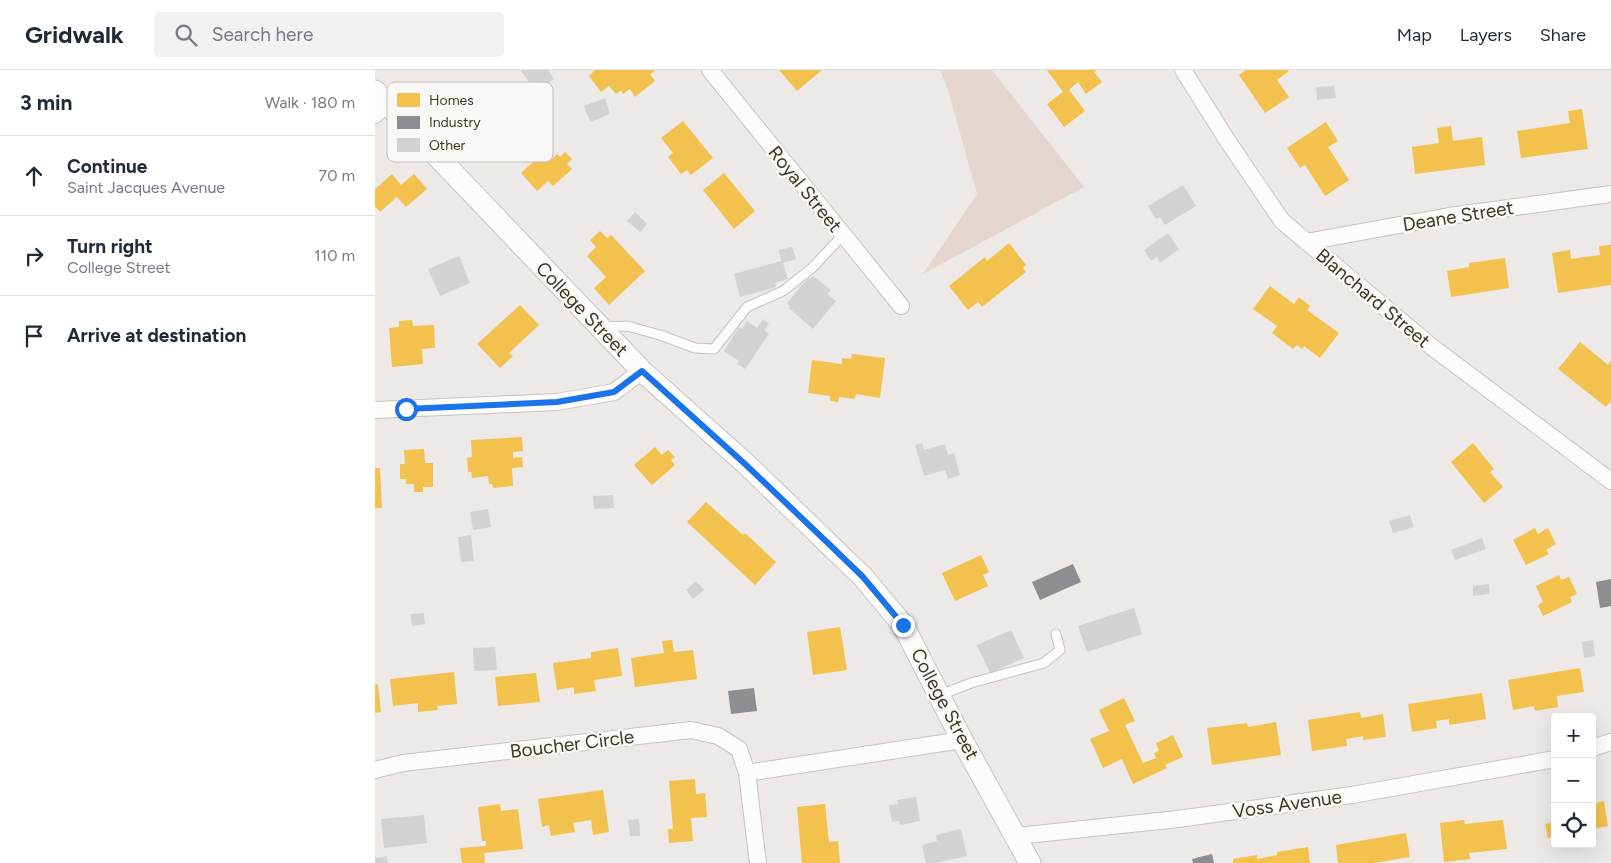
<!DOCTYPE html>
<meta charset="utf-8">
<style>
body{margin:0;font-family:Figtree,sans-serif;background:#f2f2f3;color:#1f2937}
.controls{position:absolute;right:15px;bottom:15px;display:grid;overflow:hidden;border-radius:5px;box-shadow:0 5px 20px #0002}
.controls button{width:45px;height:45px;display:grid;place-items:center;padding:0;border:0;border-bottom:1px solid #e0e1e3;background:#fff;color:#1f2937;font:25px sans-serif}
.stop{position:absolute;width:15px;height:15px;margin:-11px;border:4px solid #1a73e8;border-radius:50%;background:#fff}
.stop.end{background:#1a73e8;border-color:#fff;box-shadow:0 1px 5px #0008}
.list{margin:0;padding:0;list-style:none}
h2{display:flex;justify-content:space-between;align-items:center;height:65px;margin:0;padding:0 20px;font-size:21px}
h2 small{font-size:16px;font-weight:400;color:#747a83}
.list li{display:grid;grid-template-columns:32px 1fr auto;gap:15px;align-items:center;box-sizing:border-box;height:80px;padding:0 20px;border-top:1px solid #e0e1e3}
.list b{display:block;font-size:19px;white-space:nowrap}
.list p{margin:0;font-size:16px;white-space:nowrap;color:#747a83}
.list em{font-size:16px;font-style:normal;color:#747a83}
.icon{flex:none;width:28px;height:28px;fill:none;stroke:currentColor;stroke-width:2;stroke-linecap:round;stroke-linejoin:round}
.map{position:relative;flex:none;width:1236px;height:793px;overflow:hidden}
header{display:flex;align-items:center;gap:30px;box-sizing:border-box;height:70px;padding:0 25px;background:#fff;border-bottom:1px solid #e0e1e3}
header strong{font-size:24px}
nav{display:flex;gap:28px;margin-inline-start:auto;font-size:18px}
.search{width:350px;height:45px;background:#f2f2f3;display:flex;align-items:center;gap:12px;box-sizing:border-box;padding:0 18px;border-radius:5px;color:#747a83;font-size:19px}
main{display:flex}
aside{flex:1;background:#fff}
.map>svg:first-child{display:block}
</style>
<header>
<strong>Gridwalk</strong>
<div class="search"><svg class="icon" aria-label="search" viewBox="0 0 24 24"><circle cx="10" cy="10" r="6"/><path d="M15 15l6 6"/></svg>Search here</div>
<nav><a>Map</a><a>Layers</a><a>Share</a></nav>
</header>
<main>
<aside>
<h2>3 min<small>Walk · 180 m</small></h2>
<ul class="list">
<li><svg class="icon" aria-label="ahead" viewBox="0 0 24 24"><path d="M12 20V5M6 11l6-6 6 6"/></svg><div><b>Continue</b><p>Saint Jacques Avenue</p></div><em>70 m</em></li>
<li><svg class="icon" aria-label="right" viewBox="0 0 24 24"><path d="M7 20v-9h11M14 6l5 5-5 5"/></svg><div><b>Turn right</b><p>College Street</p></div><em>110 m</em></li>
<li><svg class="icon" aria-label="arrive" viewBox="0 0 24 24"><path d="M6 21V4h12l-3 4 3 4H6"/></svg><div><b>Arrive at destination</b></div></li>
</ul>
</aside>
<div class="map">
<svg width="1236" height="793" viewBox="0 0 1236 793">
<rect width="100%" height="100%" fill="#ece9e7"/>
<path fill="#e4d5d1" d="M565,0H617L709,117L548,204L602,124L573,20Z"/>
<g fill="#f2c14e">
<path d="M220,0H281L275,4L280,11L260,27L255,19L248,24L246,20L241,24L234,16L226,22L214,6Z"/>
<path d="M404,0H447L422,21Z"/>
<path d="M672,0H722L719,2L727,12L711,24L703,12L694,20L710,41L689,57L672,34L688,22Z"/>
<path d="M871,0H913L914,1L902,10L914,27L890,43L864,5Z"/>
<path d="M1207,39L1213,79L1146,88L1142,61L1195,53L1193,41Z"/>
<path d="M308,51L338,88L316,105L312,100L306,104L293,87L298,83L286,68Z"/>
<path d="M951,52L963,71L953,77L974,110L950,126L930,95L925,98L912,78Z"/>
<path d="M1076,56L1078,71L1107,67L1110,95L1040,104L1037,77L1064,73L1062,58Z"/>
<path d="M190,82L197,89L192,94L197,99L178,116L173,111L162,121L146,103L168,83L175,91L182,84L185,87Z"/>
<path d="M349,103L380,141L359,159L328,120Z"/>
<path d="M17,104L26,115L39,104L52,119L31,137L22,127L5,142L0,136V119Z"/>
<path d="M225,161L232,168L236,165L270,201L234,235L219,218L231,207L212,186L221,177L215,170Z"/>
<path d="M634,173L651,195L648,198L651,202L607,237L603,232L593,240L574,216L610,187L612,191Z"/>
<path d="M1236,175V215L1183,223L1177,183L1195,180L1196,189L1225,185L1224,176Z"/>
<path d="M1130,188L1134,218L1076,227L1072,201L1094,197V193Z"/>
<path d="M895,216L919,234L924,227L935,236L932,240L964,263L945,288L929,276L927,279L922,275L918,279L897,263L902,256L878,239Z"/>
<path d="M145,235L164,255L134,283L138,286L125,298L102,274Z"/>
<path d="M37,250L38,256L59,255L60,278L47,279L48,294L17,297L14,258L24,257V251Z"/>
<path d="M1205,272L1233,295L1236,291V331L1231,337L1183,299Z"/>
<path d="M477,284L510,288L505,328L481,324L480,329L464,327L463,332L455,331V326L433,323L437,290L467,294V288L476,289Z"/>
<path d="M147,367L148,381L138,382V388L147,387L148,397L137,398L138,416L118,418L117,414H114L113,406L97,408L96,402H93L92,388L97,387L96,370Z"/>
<path d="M1098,373L1119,399L1115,402L1128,417L1109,433L1076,392Z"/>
<path d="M280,377L287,385L293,380L300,387L296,390L300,395L277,415L259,395Z"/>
<path d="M49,379L50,393H58V417H48V422H39V414H31V409H25V394H30L29,380Z"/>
<path d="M0,398H5L7,438H0Z"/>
<path d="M331,432L368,465L370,463L401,492L380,515L312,452Z"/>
<path d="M1160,458L1163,464L1173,458L1181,474L1171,480L1174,484L1151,495L1138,470Z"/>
<path d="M606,485L614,502L608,505L613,516L580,531L567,503Z"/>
<path d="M1184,505L1186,510L1194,507L1202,524L1195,527L1197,532L1168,546L1163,535L1168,532L1161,516Z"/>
<path d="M465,557L472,600L438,605L432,562Z"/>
<path d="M297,570L299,582L318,580L322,609L260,617L256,588L289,583L287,571Z"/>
<path d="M243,578L247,606L219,610L221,621L199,624V617L182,620L178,593L216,588V582Z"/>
<path d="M1205,598L1209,622L1182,626L1183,637L1160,641L1159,636L1138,640L1133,610Z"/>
<path d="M79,602L82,634L62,636L63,640L43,642V633L18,636L15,609Z"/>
<path d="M161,603L165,632L123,636L120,607Z"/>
<path d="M3,614L6,642L0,643V615Z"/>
<path d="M1107,623L1111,649L1074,655V649L1061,651L1062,658L1037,662L1033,634Z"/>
<path d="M749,628L760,651L750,655L768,693L781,688L779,683L784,681L781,673L798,665L808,687L790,695L792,698L758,714L747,689L728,698L715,669L734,661L724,640Z"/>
<path d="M985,642L986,648L1008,644L1011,667L988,670V666L971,669L972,676L937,681L933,650Z"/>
<path d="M901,652L906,685L837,695L832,658L872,653L873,657Z"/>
<path d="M320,709L321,724L330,723L332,747L316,748L318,771L294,773L293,759H298L294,711Z"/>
<path d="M228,720L234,762L218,765L216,750L198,753L200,762L176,766L174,755L167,757L163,729Z"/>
<path d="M1229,731L1233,756L1217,759V734Z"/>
<path d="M125,734L126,741L143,739L148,779L109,783L110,793H87L85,778L111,776V771H107L103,737Z"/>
<path d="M450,734L454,772L463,771L465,793H427L422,737Z"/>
<path d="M1089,750L1090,754L1128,750L1132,779L1094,783L1095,789L1069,792L1065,753Z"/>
<path d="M1180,752V767L1173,768L1170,754Z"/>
<path d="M1031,763L1035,787L999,793H963L961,775Z"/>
<path d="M933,777L935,793H858V789L882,785V789L902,785V782Z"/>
</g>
<g fill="#8d8d92">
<path d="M698,494L706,512L665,530L657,512Z"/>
<path d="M1236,509V536L1225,538L1221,512Z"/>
<path d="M379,618L382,641L356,644L353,621Z"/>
<path d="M837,784L839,793H818L817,789Z"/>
</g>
<g fill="#d4d2d0">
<path d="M147,0H173L179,9L161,21L146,1Z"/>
<path d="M959,16L961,28L942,30L941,17Z"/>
<path d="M230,28L235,44L215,52L209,36Z"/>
<path d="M808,115L821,136L790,155L785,147L781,149L773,136Z"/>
<path d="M260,142L272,154L265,162L252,151Z"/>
<path d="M793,163L804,179L785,193L782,187L776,191L769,180Z"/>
<path d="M417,177L421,189L408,193L413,209L400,213L401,217L365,227L359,204L406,191L404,180Z"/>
<path d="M84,186L95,213L65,226L53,199Z"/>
<path d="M438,206L456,220L452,224L461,231L438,259L414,238L415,236L412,233L433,208L435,209Z"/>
<path d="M388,249L394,254L389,260L394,264L370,299L362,294L364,291L349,281L364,257L367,259L372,251L382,258Z"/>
<path d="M547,373L549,380L570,374L573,385L579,383L585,405L573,409L570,400L549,406L540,375Z"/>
<path d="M238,425L239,438L219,439L218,426Z"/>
<path d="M113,439L116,457L98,460L95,442Z"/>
<path d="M1035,445L1039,457L1018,463L1014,451Z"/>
<path d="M96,465L99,491L86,492L83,467Z"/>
<path d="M1107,468L1111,479L1080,490L1076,480Z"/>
<path d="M321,511L329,520L318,529L311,520Z"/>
<path d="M1114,514L1115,524L1098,526V516Z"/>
<path d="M759,538L767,564L712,582L703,556Z"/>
<path d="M49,543L50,554L37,556L36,544Z"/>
<path d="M636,560L649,588L615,603L602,575Z"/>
<path d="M1218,570L1220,586L1209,588L1207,572Z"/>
<path d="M120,577L122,600L99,601L98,578Z"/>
<path d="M541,727L545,751L525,755L524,751L517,752L514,735L523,734L522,730Z"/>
<path d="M49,745L52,773L9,778L6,749Z"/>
<path d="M264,749L265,766H255L253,750Z"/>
<path d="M586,759L592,786L561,793H551L547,775L562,771L561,765Z"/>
<path d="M12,786L13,793H0V788Z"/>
</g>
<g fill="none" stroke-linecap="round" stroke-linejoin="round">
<defs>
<g id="service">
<path d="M227,257L252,256L285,265L320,278L339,279L372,237L408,221L437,198L468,165"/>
<path d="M565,625L596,613L669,593L685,580L681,564"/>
</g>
<g id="minor">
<path d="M335,0L526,236"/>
<path d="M808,0L852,70L907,151L1057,277L1236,411"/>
<path d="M0,45L12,33"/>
<path d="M931,172L1074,146L1236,124"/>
<path d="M0,340L182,332L239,322L267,301"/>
<path d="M1217,678L1236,672"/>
<path d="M0,700L28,693L316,660L343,666L364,679L372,703L383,793"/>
<path d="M372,703L587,670"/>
<path d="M642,766L803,749L977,725L1180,689"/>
</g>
<path id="tertiary" d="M0,21L267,301L371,394L488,507L528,555L587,670L655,793"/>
</defs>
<use href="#service" stroke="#c6c3c0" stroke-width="11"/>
<use href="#minor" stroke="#c6c3c0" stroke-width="18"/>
<use href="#tertiary" stroke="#c6c3c0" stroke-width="23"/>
<use href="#service" stroke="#fcfcfb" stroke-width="9"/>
<use href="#minor" stroke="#fcfcfb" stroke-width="16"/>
<use href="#tertiary" stroke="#fcfcfb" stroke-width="21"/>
</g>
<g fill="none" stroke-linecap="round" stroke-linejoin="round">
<path stroke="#1a73e8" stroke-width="6" d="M31,339L182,332L239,322L267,301L370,394L456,476L488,507L528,555"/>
</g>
<g text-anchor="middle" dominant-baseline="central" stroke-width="5" stroke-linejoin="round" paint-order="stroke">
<g font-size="19" fill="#3f3624" stroke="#faf8f6">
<text transform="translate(430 119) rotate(51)">Royal Street</text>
<text transform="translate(1083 146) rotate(-9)">Deane Street</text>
<text transform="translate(998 228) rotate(40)">Blanchard Street</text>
<text transform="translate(207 239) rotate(46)">College Street</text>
<text transform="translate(570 634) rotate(62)">College Street</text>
<text transform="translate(197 674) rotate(-7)">Boucher Circle</text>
<text transform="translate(912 734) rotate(-8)">Voss Avenue</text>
</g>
</g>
<rect x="12" y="12" width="166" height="80" rx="8" fill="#faf8f6" stroke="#c2beb7" stroke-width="1"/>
<rect x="22" y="23" width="23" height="14" fill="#f2c14e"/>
<rect x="22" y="46" width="23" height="13" fill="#8d8d92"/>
<rect x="22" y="68" width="23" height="14" fill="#d4d2d0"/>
<g font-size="14" fill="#3f3624">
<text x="54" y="35">Homes</text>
<text x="54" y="57">Industry</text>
<text x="54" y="80">Other</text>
</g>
</svg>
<div class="controls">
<button>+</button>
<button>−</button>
<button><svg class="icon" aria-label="locate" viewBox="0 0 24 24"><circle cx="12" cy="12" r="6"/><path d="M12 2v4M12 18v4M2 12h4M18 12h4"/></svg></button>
</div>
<div class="stop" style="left:31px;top:339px"></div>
<div class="stop end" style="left:528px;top:555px"></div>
</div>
</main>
